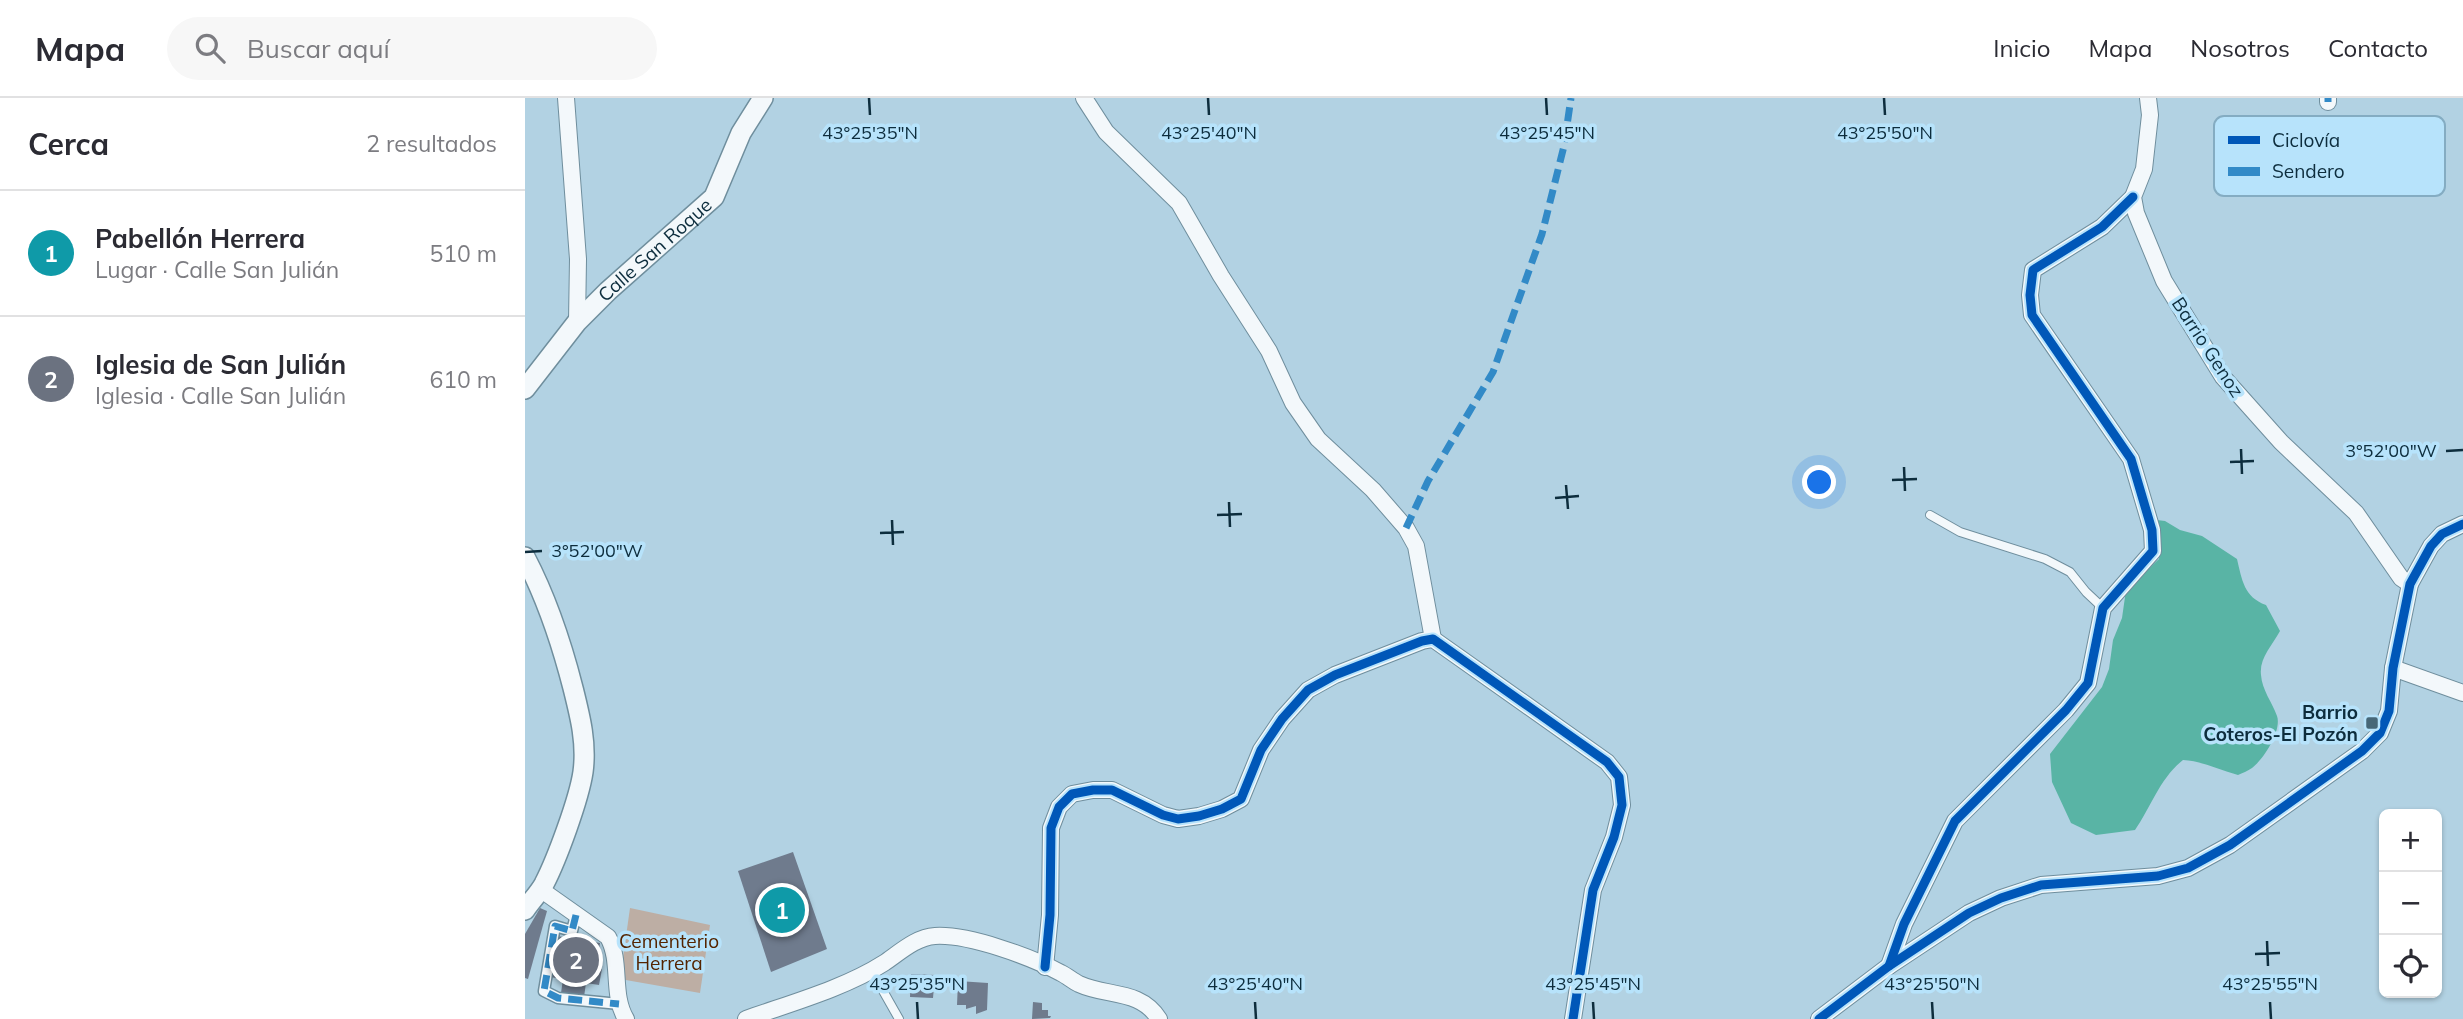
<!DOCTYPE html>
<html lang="es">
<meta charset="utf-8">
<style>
body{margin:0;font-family:Mulish,sans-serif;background:#f7f7f7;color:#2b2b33}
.controls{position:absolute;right:21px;bottom:21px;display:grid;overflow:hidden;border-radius:10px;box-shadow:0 2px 5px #0004}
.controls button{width:63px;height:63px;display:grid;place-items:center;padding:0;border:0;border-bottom:2px solid #e1e1e2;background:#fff;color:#2b2b33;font:35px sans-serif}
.you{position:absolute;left:1295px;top:385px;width:24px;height:24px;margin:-18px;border:5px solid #fff;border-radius:50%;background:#1a73e8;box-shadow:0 0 0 10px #1a73e833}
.badge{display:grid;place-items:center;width:46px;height:46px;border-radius:50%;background:#1a73e8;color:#fff;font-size:23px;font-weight:700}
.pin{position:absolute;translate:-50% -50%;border:4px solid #fff;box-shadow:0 2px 7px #0006}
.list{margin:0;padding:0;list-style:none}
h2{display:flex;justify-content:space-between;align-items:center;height:91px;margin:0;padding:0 28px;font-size:30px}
h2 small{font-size:23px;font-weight:400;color:#7c7c81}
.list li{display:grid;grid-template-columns:46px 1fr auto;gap:21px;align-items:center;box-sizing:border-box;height:126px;padding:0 28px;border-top:2px solid #e1e1e2}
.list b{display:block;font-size:26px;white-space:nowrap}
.list p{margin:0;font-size:23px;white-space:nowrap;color:#7c7c81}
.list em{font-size:23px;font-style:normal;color:#7c7c81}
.icon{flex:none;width:38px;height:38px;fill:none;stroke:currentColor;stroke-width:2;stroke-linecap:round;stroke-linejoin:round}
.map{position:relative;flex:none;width:1938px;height:921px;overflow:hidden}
header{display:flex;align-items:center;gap:42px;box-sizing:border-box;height:98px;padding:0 35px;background:#fff;border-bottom:2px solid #e1e1e2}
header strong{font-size:33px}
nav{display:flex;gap:38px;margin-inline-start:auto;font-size:24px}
.search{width:490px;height:63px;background:#f7f7f7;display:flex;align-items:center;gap:18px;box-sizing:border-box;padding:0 24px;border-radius:38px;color:#7c7c81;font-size:26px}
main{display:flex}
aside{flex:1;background:#fff}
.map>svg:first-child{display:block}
</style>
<header>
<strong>Mapa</strong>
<div class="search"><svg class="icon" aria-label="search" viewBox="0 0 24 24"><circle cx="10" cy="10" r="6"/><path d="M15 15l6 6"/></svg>Buscar aquí</div>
<nav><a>Inicio</a><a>Mapa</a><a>Nosotros</a><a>Contacto</a></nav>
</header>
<main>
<aside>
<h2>Cerca<small>2 resultados</small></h2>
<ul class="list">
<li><span class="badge" style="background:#0f9aa8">1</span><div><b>Pabellón Herrera</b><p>Lugar · Calle San Julián</p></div><em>510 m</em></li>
<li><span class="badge" style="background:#6b7280">2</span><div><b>Iglesia de San Julián</b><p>Iglesia · Calle San Julián</p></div><em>610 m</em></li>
</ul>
</aside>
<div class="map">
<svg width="1938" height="921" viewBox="0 0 1938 921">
<rect width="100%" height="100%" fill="#b2d2e3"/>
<path fill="#bdaea4" d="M105,810L185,827L175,895L95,881Z"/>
<path fill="#59b4a5" d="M1632,422L1640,423L1655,432L1677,438L1712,461C1717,482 1719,499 1741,507L1755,533C1747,548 1734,560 1736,577C1737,592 1747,604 1752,618C1757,632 1739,661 1727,670C1723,673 1717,675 1713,677C1694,672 1677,663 1658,662C1635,680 1626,709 1610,732L1571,737L1546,725L1527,684L1525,656L1577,589L1584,571L1588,542L1597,520L1601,492L1634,461L1636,439Z"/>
<g fill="#6f7b8d">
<path d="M268,754L302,851L246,874L213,773Z"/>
<path d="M15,810L22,813L3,881L0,880V836Z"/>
<path d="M32,838L75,845L71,870L77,871L74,887L61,885L59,899L36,895L38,881L25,879Z"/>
<path d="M386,876L410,877L408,900L385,899Z"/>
<path d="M433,883L463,885L462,912L451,916V908L441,911V907H432Z"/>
<path d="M508,904L517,905V912H523V918H526L525,920L507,921Z"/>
</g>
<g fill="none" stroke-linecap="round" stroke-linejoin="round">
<defs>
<g id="service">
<path d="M1405,417L1435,434L1520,461L1545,474L1561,494L1578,510"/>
<path d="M344,875L357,891L374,921"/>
</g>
<path id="pedestrian" d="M51,817L47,833L30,828L19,893L33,900L94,906"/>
<g id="minor">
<path d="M41,0L53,161L52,224"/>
<path d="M559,0L581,34L654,105L696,178L744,253L768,305L793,341L848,392L881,430L891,448L908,541"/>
<path d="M1623,0L1625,17L1619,71L1608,99L1611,115L1639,183L1698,279L1756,344L1831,415L1876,480L1885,486"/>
<path d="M1803,0V4"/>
<path d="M1868,570L1938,595"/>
<path d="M15,791L83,839C97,864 86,896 101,921"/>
<path d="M1364,868L1379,826L1430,723L1541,612L1563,585L1578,510L1628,453L1627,432L1606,361L1507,217L1505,197L1508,172L1577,129L1608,99"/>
<path d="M520,869L525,817L526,730L534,709L547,696L568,692H587L638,717L653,721L674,718L697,711L716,701L736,652L757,621L783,592L810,577L897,543L908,541L1082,664L1094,679L1097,707L1089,739L1068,792L1048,921"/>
<path d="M221,921C266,905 320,890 359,865C374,855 391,839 410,838C444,836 506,859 536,875C542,878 548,883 554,886C582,899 615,891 634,921"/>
<path d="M1294,921L1364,868L1444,815L1476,800L1516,787L1633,778L1663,770L1705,747L1837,653L1855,635L1864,613L1868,570L1885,486L1906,448L1917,436L1938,426"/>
</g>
<g id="tertiary">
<path id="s1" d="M0,291L52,224L83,193L189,99L216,35L238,0"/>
<path d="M0,459C22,501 36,543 48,590C55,618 62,645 58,674C54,701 32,761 19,786C14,795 6,803 0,812"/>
</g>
</defs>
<use href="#service" stroke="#6f8e9d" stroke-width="10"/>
<use href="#pedestrian" stroke="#6f8e9d" stroke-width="13"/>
<use href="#minor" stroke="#6f8e9d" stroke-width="18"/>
<use href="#tertiary" stroke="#6f8e9d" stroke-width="22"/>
<use href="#service" stroke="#f3f8fb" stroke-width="8"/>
<use href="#pedestrian" stroke="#f3f8fb" stroke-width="10"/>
<use href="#minor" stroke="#f3f8fb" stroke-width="16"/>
<use href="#tertiary" stroke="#f3f8fb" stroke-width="19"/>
<g stroke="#328ac7" stroke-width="7" stroke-dasharray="14 7" stroke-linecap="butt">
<path d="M1803,0V4"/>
<path d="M881,430L903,383L968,274L1017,136L1039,48L1046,0"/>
<path d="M51,817L47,833L30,828L19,893L33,900L94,906"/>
</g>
<defs>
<g id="cycleway">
<path d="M1364,868L1379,826L1430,723L1541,612L1563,585L1578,510L1628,453L1627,432L1606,361L1507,217L1505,197L1508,172L1577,129L1608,99"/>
<path d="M520,869L525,817L526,730L534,709L547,696L568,692H587L638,717L653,721L674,718L697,711L716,701L736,652L757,621L783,592L810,577L897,543L908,541L1082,664L1094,679L1097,707L1089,739L1068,792L1048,921"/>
<path d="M1294,921L1364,868L1444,815L1476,800L1516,787L1633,778L1663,770L1705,747L1837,653L1855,635L1864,613L1868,570L1885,486L1906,448L1917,436L1938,426"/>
</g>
</defs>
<use href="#cycleway" stroke="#b7e3fb" stroke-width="13"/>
<use href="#cycleway" stroke="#0057b8" stroke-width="9"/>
</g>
<path fill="none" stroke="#0d2d3d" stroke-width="2.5" d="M344,0L345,17M683,0L684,17M1021,0L1022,17M1359,0L1360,17M1716,351L1717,376M1921,353L1938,352M1705,364L1729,363M1379,369L1380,393M1367,382L1392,381M1041,387L1043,411M1030,400L1054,398M704,404L705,429M692,417L717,416M367,422L368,447M355,435L379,434M0,454L17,453M1742,843L1743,868M1730,856L1755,855M392,904L393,921M730,904L731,921M1068,904L1069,921M1407,904L1408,921M1745,904L1746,921"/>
<rect fill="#476777" stroke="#b7e3fb" stroke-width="2.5" x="1840" y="618" width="14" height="14" rx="3.5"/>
<g text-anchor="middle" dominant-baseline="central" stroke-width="7" stroke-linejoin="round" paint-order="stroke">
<g font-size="19" fill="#0d2d3d" stroke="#b7e3fb">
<text stroke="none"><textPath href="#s1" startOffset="191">Calle San Roque</textPath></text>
<text transform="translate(1683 249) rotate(57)">Barrio Genoz</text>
</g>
<g font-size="19" font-weight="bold" fill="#0d2d3d" stroke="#b7e3fb" text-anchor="end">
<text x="1833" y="614">Barrio<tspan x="1833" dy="22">Coteros-El Pozón</tspan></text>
</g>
<g font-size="19" fill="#542400" stroke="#b7e3fb">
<text x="144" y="843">Cementerio<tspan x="144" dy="22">Herrera</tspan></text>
</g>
</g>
<rect x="1689" y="18" width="231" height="80" rx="10" fill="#b7e3fb" stroke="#84acc2" stroke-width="2"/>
<rect x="1703" y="38" width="32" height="8" fill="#0057b8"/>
<rect x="1703" y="69" width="32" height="9" fill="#328ac7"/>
<g font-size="19" fill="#0d2d3d">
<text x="1747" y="49">Ciclovía</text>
<text x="1747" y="80">Sendero</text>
</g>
<g font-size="18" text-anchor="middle" fill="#0d2d3d" stroke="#b7e3fb" stroke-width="7" stroke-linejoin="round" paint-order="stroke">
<text x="345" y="41">43°25'35"N</text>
<text x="684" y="41">43°25'40"N</text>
<text x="1022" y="41">43°25'45"N</text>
<text x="1360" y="41">43°25'50"N</text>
<text x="1866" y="359">3°52'00"W</text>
<text x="72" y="459">3°52'00"W</text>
<text x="392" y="892">43°25'35"N</text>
<text x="730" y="892">43°25'40"N</text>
<text x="1068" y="892">43°25'45"N</text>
<text x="1407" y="892">43°25'50"N</text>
<text x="1745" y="892">43°25'55"N</text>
</g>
</svg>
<div class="controls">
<button>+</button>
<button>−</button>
<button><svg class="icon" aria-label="locate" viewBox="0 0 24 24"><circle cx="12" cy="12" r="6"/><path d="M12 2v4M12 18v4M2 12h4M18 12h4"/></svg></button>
</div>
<div class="you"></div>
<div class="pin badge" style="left:257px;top:812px;background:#0f9aa8">1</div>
<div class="pin badge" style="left:51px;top:862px;background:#6b7280">2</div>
</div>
</main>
